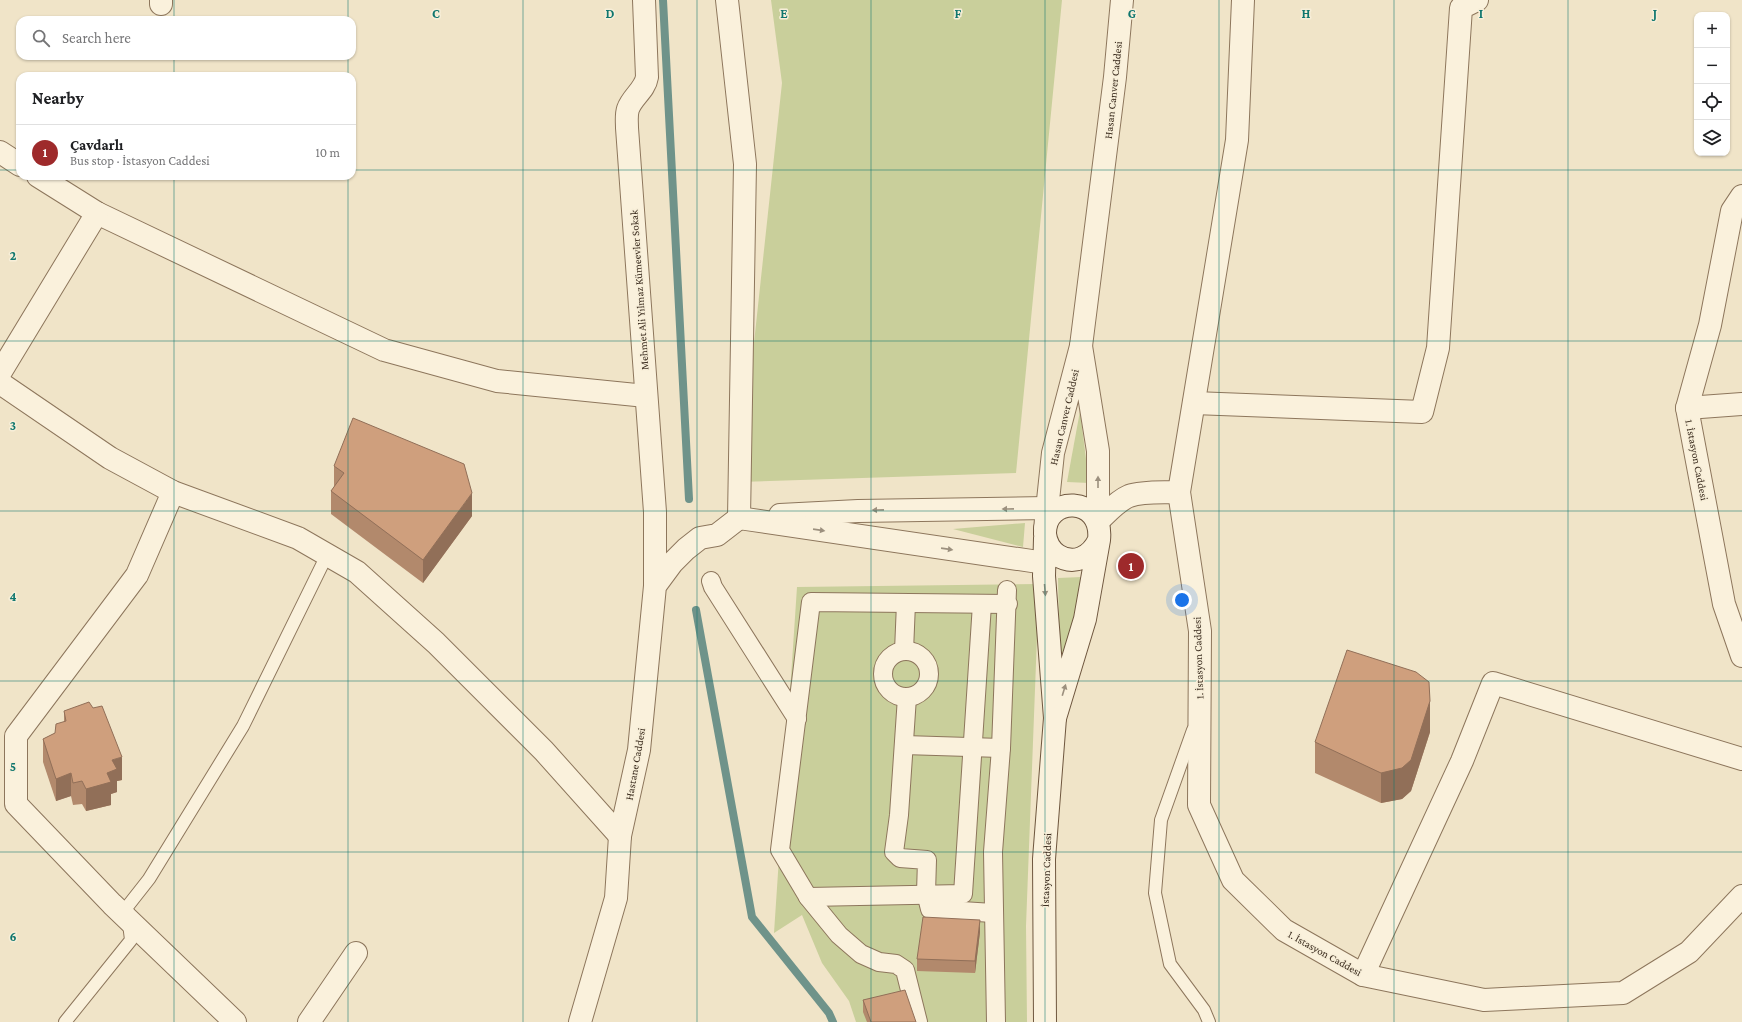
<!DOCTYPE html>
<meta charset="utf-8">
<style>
body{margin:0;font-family:"Crimson Pro",serif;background:#f6f6f6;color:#202124}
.controls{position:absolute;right:12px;top:12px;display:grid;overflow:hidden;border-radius:8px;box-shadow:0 1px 3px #0004}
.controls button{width:36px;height:36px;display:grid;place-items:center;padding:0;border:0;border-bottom:1px solid #e0e0e0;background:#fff;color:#202124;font:20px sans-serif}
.you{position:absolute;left:1182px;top:600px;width:14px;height:14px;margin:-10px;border:3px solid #fff;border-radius:50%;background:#1a73e8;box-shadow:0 0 0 6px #1a73e833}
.badge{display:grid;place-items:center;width:26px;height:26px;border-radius:50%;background:#9e2a2b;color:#fff;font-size:13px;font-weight:700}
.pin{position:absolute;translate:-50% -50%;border:2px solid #fff;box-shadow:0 1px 4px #0006}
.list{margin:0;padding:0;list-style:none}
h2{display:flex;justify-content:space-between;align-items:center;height:52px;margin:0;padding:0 16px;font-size:17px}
h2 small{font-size:13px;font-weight:400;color:#757577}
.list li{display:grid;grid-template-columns:26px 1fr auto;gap:12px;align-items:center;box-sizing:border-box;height:56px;padding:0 16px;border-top:1px solid #e0e0e0}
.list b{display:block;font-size:15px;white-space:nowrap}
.list p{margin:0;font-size:13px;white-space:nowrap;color:#757577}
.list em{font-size:13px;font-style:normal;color:#757577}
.icon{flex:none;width:22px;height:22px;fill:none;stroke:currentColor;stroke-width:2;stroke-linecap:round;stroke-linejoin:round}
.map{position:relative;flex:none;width:1742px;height:1022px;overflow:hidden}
.search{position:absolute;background:#fff;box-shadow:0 1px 3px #0004;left:16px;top:16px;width:340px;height:44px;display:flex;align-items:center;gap:10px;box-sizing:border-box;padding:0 14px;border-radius:12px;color:#757577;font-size:15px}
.panel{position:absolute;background:#fff;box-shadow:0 1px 3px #0004;left:16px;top:72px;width:340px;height:108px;border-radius:12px}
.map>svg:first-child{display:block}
</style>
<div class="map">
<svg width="1742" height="1022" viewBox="0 0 1742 1022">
<rect width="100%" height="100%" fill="#f0e4c8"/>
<g fill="#c9cf9b">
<path d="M771,0H1062L1016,473L739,482L782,83Z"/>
<path d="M1080,411L1089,483L1067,482Z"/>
<path d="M1025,523L1023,547L953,529Z"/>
<path d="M1082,577L1064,667L1060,679L1058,578Z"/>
<path d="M1039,584L1026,926L1027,1022H856L849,1001L822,963L802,915L774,933L797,587Z"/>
</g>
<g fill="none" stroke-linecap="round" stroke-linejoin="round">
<g stroke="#6f938a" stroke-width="8">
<path d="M663,0L689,499"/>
<path d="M696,610L752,917L829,1013L833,1022"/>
</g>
<defs>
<g id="service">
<path d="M1193,730L1161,820L1155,893L1170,964L1204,1010L1209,1022"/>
<path d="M65,1022L131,940L127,907L149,879L243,726L327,555"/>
</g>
<g id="pedestrian">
<path d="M711,581L713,587L797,719"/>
<circle cx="906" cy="674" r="23"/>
<path d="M904,651L906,603"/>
<path d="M907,697L899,815L894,852L900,858L927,860L926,893L930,909L993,913"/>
<path d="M904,745L1001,748"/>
<path d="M808,897L963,894L982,604"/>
<path d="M918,1022L905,970L896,964L879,962L861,954L839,935L808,897L780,850L811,602L1008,604"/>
<path d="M996,1022L993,852L1001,748L1007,590"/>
</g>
<g id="minor">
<path d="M644,0L647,77C645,90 632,97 628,109C626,115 627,122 627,128L655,512V586"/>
<path d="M727,0L745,164L739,518"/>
<path d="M1243,0L1237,140L1179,492L1200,631L1199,805L1233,880L1284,930L1363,975L1484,1000L1623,993L1689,952L1742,896"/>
<path d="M161,4V0"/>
<path d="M0,152L20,165"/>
<path d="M38,176L97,213L384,350L497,381L646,396"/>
<path d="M1742,196L1732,211L1710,325L1687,408L1724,604L1742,656"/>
<path d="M0,373L97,213"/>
<path d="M0,383L110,458L173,492L298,538L357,572L436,643L544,751L620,836"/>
<path d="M1194,403L1422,412L1438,348L1461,8L1477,0"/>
<path d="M1687,408L1742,404"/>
<path d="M173,492L137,575L16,736V804L112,904L235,1022"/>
<path d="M780,515L858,511L1047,508"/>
<path d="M739,518L1045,563"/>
<path d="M1098,521C1107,513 1117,501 1129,496C1144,491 1164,493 1179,492"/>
<path d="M1363,975L1462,761L1493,683L1742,759"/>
<path d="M309,1022L356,953"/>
<path d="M580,1022L616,898L620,836L639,750L655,586L672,563L686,549L700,538L717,535L739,518"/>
</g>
<g id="tertiary">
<path d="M1081,346L1115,77L1122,0"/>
<path d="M1045,529L1053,453L1081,346L1098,451V521"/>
</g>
<g id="secondary">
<path d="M1045,538L1044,576L1055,718L1085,619L1099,540C1104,495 1044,495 1045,534C1046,542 1050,550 1057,555C1074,566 1091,557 1099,540"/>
<path d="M1045,1022L1044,859L1055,718"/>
</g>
</defs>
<use href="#service" stroke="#8d765c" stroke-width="14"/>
<use href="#pedestrian" stroke="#8d765c" stroke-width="20"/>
<use href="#minor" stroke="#8d765c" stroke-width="24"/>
<use href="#tertiary" stroke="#8d765c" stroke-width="24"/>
<use href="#secondary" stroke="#6f573f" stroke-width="24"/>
<use href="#service" stroke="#faf1dc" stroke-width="12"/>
<use href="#pedestrian" stroke="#faf1dc" stroke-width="18"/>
<use href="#minor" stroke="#faf1dc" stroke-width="22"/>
<use href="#tertiary" stroke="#faf1dc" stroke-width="22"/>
<use href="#secondary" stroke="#faf1dc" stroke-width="22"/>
</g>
<g fill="#b2896c">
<path d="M334,466L472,516L423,583L331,514V491L334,487Z"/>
<path d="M64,711L122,780L117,781V792L111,794V805L86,811L82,804L73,805L71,796L56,801L43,762V739L55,733L64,722Z"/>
<path d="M1430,732L1411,791L1402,799L1381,803L1315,773V742Z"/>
<path d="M980,932L975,973L917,971V959Z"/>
<path d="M863,1000L916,1022H867L863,1012Z"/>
</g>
<g fill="#916f58">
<path d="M472,493V516L423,583V560Z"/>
<path d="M1430,701V732L1411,791L1402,799L1381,803V773Z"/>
<path d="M122,757V780L117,781V792L111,794V805L86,811V789L107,773L112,760Z"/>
<path d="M71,773V796L56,801V779Z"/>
<path d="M980,920V932L975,973V961Z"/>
</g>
<g fill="#cf9f7d" stroke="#916f58">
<path d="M353,418L464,464L472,493L423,560L331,491L344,473L334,466Z"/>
<path d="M1347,650L1416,672L1429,682L1430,701L1411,760L1402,768L1381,773L1315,742Z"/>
<path d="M89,702L93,708L102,706L122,757L112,760L117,769L107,773L111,782L86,789L82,781L73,783L71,773L56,779L43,739L55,733L56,724L66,721L64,711Z"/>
<path d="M923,917L980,920L975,961L917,959Z"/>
<path d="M905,990L916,1022H871L863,1000Z"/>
</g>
<defs><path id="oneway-solid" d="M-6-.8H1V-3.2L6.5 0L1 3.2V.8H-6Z"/></defs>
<g fill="#9c907e">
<use href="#oneway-solid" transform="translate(1098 482) rotate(-90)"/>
<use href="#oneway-solid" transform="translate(1008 509) rotate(179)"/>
<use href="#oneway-solid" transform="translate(878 510) rotate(179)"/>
<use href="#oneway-solid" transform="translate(819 530) rotate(8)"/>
<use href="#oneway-solid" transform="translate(947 549) rotate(8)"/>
<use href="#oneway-solid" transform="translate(1045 590) rotate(85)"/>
<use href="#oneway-solid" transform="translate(1064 690) rotate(-73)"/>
</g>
<path fill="none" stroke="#0f766e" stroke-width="1" stroke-opacity="0.55" d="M174,0V20M348,0V20M523,0V1022M697,0V1022M871,0V1022M1045,0V1022M1219,0V1022M1394,0V1022M1568,0V1022M174,56V76M348,56V76M0,170H20M352,170H1742M174,176V1022M348,176V1022M0,341H1742M0,511H1742M0,681H1742M0,852H1742"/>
<g text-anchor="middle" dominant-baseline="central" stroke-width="3" stroke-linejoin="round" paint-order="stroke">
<g font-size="11" fill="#3d2e20" stroke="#f7eed8">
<text transform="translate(1113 90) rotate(-84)">Hasan Canver Caddesi</text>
<text transform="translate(639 290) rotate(-94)">Mehmet Ali Yılmaz Kümeevler Sokak</text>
<text transform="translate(1064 417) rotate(-77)">Hasan Canver Caddesi</text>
<text transform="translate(1697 460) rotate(79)">1. İstasyon Caddesi</text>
<text transform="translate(1198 658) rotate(-92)">1. İstasyon Caddesi</text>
<text transform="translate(635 764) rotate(-80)">Hastane Caddesi</text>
<text transform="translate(1046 870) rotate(-88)">İstasyon Caddesi</text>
<text transform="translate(1325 953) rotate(29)">1. İstasyon Caddesi</text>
</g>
</g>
<g font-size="13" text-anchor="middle" font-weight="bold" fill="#0f766e" stroke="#f7eed8" stroke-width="3" stroke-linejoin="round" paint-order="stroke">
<text x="436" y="18">C</text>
<text x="610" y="18">D</text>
<text x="784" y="18">E</text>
<text x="958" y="18">F</text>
<text x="1132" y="18">G</text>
<text x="1306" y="18">H</text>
<text x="1481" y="18">I</text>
<text x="1655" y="18">J</text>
<text x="13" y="260">2</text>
<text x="13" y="430">3</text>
<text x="13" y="601">4</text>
<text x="13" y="771">5</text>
<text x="13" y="941">6</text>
</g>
</svg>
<div class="controls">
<button>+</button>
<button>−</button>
<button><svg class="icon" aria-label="locate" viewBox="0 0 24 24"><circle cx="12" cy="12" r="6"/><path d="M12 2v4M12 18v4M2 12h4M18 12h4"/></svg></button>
<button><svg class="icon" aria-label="layers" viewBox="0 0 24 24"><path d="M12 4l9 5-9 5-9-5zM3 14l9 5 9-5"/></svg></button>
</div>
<div class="you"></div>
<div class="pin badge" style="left:1131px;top:566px">1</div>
<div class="search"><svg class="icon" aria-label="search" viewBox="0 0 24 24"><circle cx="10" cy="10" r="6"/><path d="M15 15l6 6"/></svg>Search here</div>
<section class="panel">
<h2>Nearby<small></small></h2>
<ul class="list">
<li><span class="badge">1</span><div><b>Çavdarlı</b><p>Bus stop · İstasyon Caddesi</p></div><em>10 m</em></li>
</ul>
</section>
</div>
